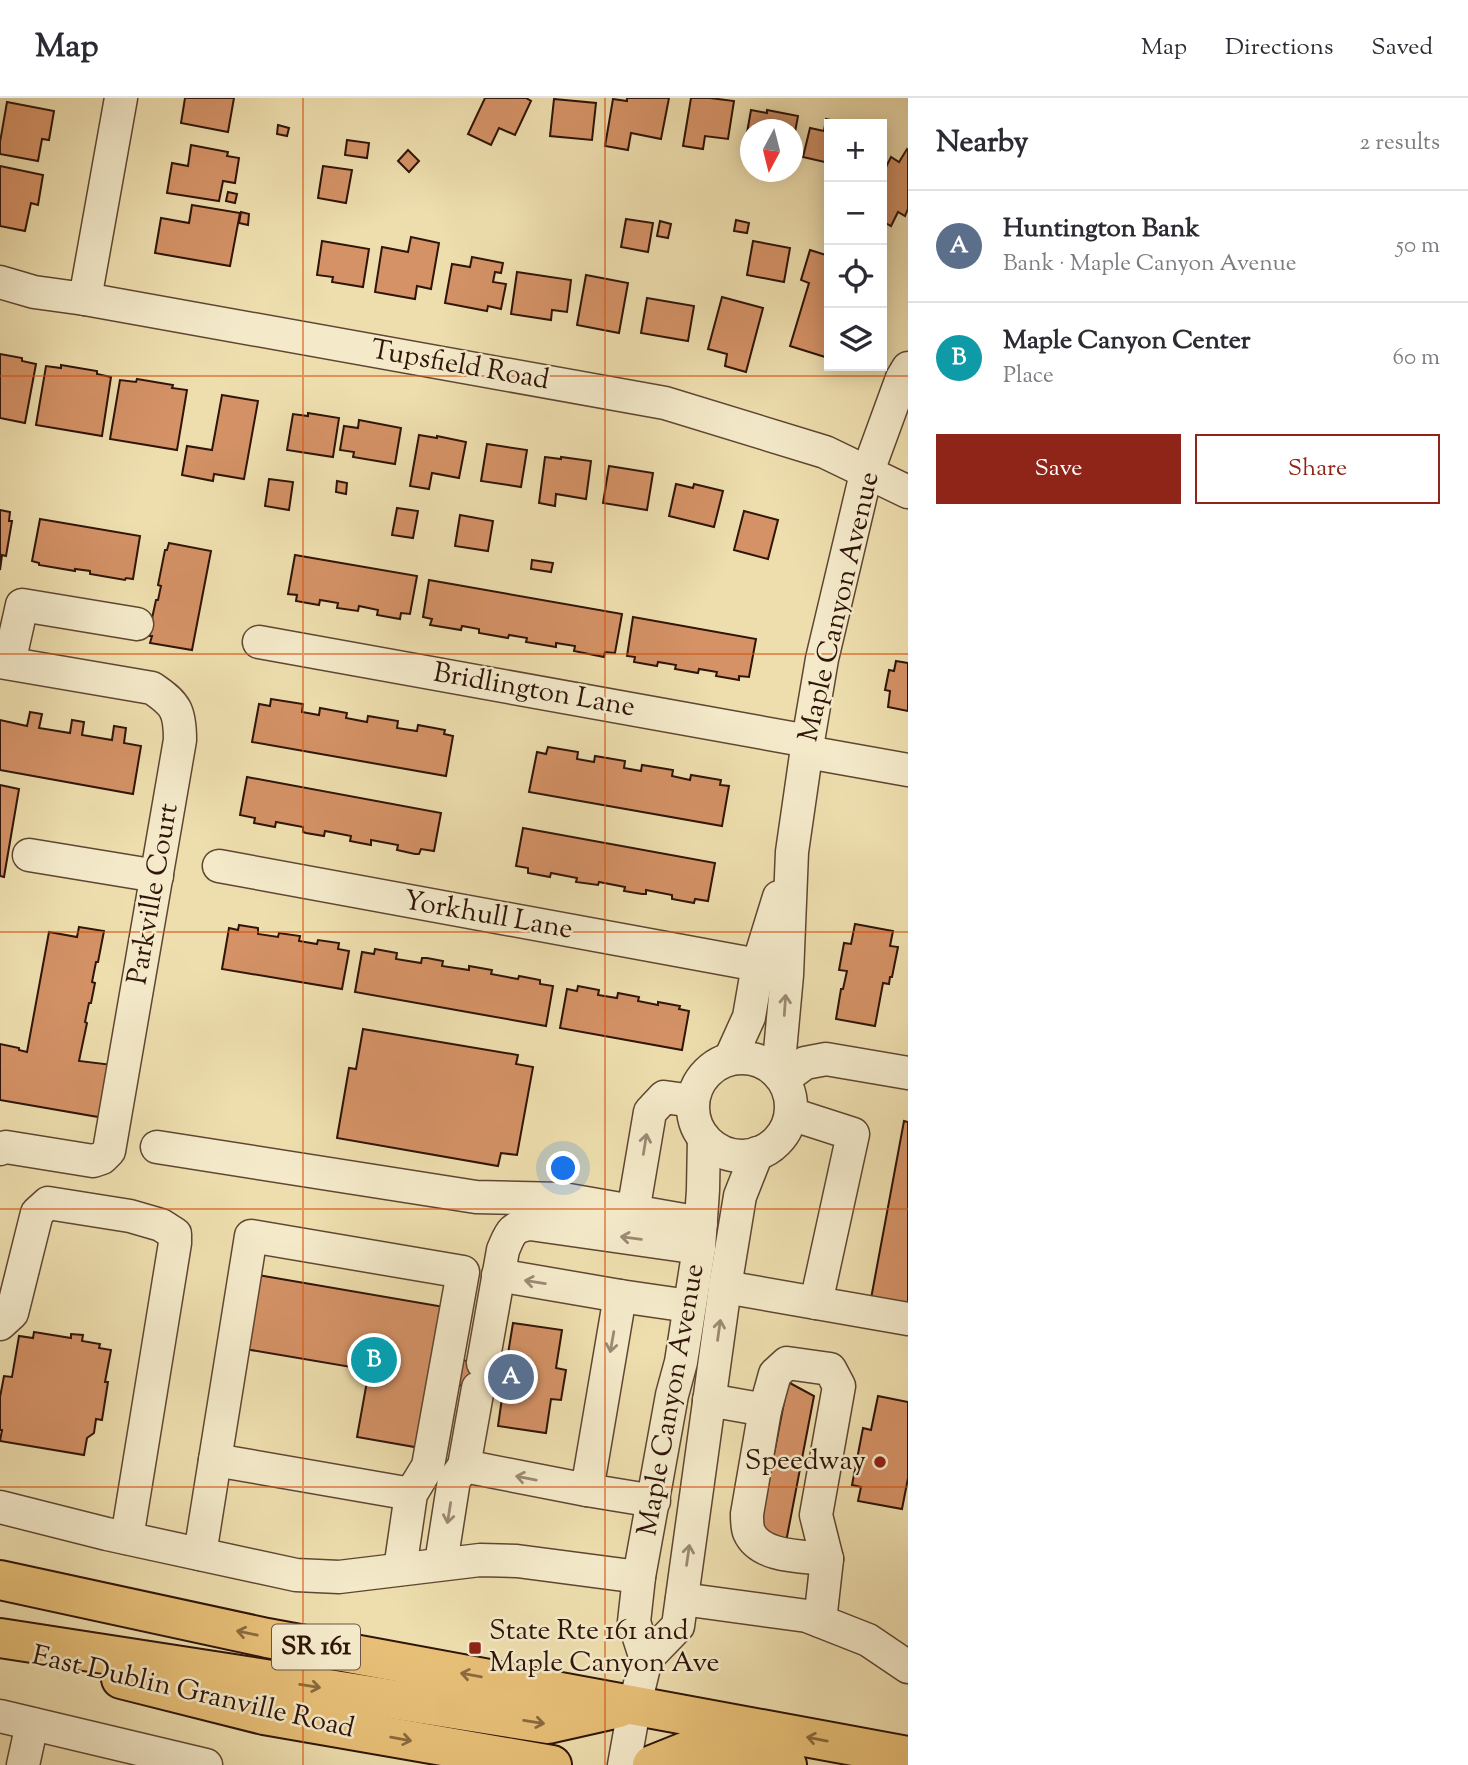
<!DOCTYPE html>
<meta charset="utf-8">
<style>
body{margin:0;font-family:"Sorts Mill Goudy",serif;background:#f7f7f7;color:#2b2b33}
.controls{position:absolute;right:21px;top:21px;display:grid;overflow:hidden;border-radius:0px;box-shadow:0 4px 18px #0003}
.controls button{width:63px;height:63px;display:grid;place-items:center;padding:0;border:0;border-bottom:2px solid #e1e1e2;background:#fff;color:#2b2b33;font:35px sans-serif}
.compass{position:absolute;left:740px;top:21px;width:63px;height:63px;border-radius:50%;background:#fff;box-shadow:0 4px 18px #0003;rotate:187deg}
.you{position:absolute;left:564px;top:1071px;width:24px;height:24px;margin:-18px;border:5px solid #fff;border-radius:50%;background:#1a73e8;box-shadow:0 0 0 10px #1a73e833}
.badge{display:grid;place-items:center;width:46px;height:46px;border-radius:50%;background:#8f2418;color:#fff;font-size:23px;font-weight:700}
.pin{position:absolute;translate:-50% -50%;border:4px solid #fff;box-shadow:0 2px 7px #0006}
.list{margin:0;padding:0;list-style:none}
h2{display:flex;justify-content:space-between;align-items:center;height:91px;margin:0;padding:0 28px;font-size:30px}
h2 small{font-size:23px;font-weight:400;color:#7c7c81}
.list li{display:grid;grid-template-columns:46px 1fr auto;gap:21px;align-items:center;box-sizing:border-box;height:112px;padding:0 28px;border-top:2px solid #e1e1e2}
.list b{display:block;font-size:26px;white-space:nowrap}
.list p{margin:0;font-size:23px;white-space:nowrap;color:#7c7c81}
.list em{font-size:23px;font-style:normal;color:#7c7c81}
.actions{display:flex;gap:14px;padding:21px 28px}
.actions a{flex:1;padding:16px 0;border:2px solid #8f2418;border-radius:0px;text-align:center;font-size:24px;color:#8f2418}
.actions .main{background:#8f2418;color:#fff}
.icon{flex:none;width:38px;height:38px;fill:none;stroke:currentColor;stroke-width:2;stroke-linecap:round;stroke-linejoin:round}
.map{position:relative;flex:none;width:908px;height:1667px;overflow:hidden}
header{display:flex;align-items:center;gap:42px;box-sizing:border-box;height:98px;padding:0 35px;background:#fff;border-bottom:2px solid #e1e1e2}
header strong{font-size:33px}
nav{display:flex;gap:38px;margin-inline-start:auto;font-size:24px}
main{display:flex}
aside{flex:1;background:#fff}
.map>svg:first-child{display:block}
</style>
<header>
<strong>Map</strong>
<nav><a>Map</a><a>Directions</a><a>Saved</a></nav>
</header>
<main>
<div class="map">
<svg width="908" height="1667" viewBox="0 0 908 1667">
<rect width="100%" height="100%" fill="#eedeae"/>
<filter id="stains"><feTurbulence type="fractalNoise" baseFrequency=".00286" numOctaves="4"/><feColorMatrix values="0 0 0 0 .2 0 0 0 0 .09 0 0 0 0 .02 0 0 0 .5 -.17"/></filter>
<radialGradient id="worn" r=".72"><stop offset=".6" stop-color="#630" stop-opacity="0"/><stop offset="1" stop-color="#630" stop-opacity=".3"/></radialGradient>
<g fill="#d49266" stroke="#2f1409" stroke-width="2">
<path d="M185,0H234L228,34L181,25Z"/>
<path d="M485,0H526L531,3L515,37L499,30L491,47L468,36Z"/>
<path d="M627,0H669L661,41L631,35L628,52L605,48L613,1L627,3Z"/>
<path d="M691,0H710L734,3L728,41L705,38L703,51L683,48Z"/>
<path d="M554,1L596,5L592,42L550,38Z"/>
<path d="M7,4L54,13L49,42L42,41L38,63L0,56V44Z"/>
<path d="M751,12L767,15V12L798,18L792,50V32H750V47L745,46Z"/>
<path d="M826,21L847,26H829V65L803,59L810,30L824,33Z"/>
<path d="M278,27L289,30L287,38L277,36Z"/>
<path d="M347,42L369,45L367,60L345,57Z"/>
<path d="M191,47L228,54L227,58L239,60L235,85L223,83L219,103L167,95L172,65L188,68Z"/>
<path d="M907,51L908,52V111L905,118L898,114L891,128L882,123V77L891,59L899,64Z"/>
<path d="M408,52L419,63L409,74L398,63Z"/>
<path d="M0,68L43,77L38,107L31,105L25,133L0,128Z"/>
<path d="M323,68L352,72L346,105L318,100Z"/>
<path d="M228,94L237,96L235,105L226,103Z"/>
<path d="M192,107L240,115L230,168L155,155L161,120L189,125Z"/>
<path d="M241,114L249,116L248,127L239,125Z"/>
<path d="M626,121L653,125L648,154L621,149Z"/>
<path d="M736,122L749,125L747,135L734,133Z"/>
<path d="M660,123L671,126L668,140L657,138Z"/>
<path d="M411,139L439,145L431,191L417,188L415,201L375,194L382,149L408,154Z"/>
<path d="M322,143L369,151L363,189L332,184L333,179L317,177Z"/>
<path d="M753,143L790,150L784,184L747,177Z"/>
<path d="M810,152L829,158V247L825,259L790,248L809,185L801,182Z"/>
<path d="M472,159L503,165L501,175L495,174L493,184L506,186L501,211L488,208L487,213L445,205L452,166L470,169Z"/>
<path d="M517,174L571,182L567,214L552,212L551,222L511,216Z"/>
<path d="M586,177L628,185L619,235L577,227Z"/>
<path d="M722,199L763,210L746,274L725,268L727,256L708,251Z"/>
<path d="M647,200L694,208L688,243L641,235Z"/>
<path d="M0,256L22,260V263L36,266L25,325L0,320Z"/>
<path d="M61,267L97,273V276L111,279L102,338L36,327L46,268L61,270Z"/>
<path d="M137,281L173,287L172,290L187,292L177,352L110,341L120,282L136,284Z"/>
<path d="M222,297L258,303L244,381L214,376L213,383L182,377L187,348L212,352Z"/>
<path d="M308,315L339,320L333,359L287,352L293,316L308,318Z"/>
<path d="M359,322L401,330L395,366L353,359L354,354L340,352L344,328L358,330Z"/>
<path d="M419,337L437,340V338L466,344L459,380L432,375L429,391L410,388Z"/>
<path d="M487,346L527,352L521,389L481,383Z"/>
<path d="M545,359L561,361V359L591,363L586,401L556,396L555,408L539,405Z"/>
<path d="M609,368L653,375L647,412L603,405Z"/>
<path d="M269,381L293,384L289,412L265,408Z"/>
<path d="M337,383L347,385L346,396L336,394Z"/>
<path d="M676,386L693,390L694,386L723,393L714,429L669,418Z"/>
<path d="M397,410L418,413L413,440L392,437Z"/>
<path d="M0,412L10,414L9,423H12L6,458L2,457L0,472Z"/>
<path d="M744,413L778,422L768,461L734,452Z"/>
<path d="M460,417L493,423L488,453L455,448Z"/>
<path d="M40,421L140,438L133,481L126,480L125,482L102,478L90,476V473L75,471V473L39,467V465L32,463Z"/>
<path d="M169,445L211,453L192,552L150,545L152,538H149L151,525L156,502H158L161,488L158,487L165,452H167Z"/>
<path d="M295,457L417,478L410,516L401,515L400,521L377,517L378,512L359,508L358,513L337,510L338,505L320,502L319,507L296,503L297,497L288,496Z"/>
<path d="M532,462L553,465L551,474L531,471Z"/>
<path d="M429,482L622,516L615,555L605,554L604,559L574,553L575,548L556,545V549L526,544L527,540L509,537L508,540L479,535V531L462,528L461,532L430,527L432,521L423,519Z"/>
<path d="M633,519L756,541L749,579L739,578V582L716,578L717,574L699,571L698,575L675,571L676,567L658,564L657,568L634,564L635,559L627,558Z"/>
<path d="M896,563L908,565V613L888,609L890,593L885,592L889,572L894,573Z"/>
<path d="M271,601L303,606L302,614L319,617L320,610L347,615L346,620L367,624L368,618L398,623L397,630L417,633L418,627L445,632L444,636L453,638L446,678L252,644L259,606L270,608Z"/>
<path d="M30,614L42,616L39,630L70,635L72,622L84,624L82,637L112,642L114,628L126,630L124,645L141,648L133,696L0,672V622L27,628Z"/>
<path d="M548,649L578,654L577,661L594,664L595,658L625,663L624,670L641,673L642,667L673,672L672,678L690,682L691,677L721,682L720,687L729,688L722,728L529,694L537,654L546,656Z"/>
<path d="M247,679L441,715L434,753L421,751L419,756H415L397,752L398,747L371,742V747L355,744L350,743L351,738L325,733L324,738L306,735L303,734V729L276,724L275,729L254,725L255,720L240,717Z"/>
<path d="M0,687L19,691L4,779L0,778Z"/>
<path d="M523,730L715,765L708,803L695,801L694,805L672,801V797L646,792V796H642L624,793L625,789L599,784L598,787L576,784L577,780L551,775L550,779L528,775V770L516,768Z"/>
<path d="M855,826L893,833L890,848L898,849L892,879H890L889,886L883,885L875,928L836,921L841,891H843L847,873L839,872L844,845L851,846Z"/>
<path d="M239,827L258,830V836L278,839L279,835L300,838L299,843L317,846L318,842L339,845L338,851L349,853L342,891L222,871L229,830L238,832Z"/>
<path d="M79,829L104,833L98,864H96L92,884L95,885L91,905H89L85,924L87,925L79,963L113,967L104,1020L0,1002V946L19,950V952L27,954L49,834L77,839Z"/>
<path d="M375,851L397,855L396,861L421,865L422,860H427L443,863L442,868L469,872V868L492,872L491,876L518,881L519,878L540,882V886L553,888L546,928L355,894L362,854L374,856Z"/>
<path d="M578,888L599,892L598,897L617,900L618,895L639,899L638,903L658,907V904L680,908L679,911L689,913L682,952L560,930L567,891L577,893Z"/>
<path d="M363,931L518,957L516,966L533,969L517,1057L501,1055L498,1068L337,1040L349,970L356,971Z"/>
<path d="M904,1023L908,1024V1212L870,1206Z"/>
<path d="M258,1177L450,1210L426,1351L357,1339L369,1272L245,1251Z"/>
<path d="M513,1225L562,1232L556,1270L566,1272L561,1302L551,1301L546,1335L498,1328L503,1293L457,1287L461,1262L506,1268Z"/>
<path d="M34,1234L71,1240V1236L83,1237L82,1243L100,1246L99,1250L111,1252L105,1284H108L102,1322L96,1321L94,1335L87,1340L84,1357L0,1343L2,1332H0V1299L4,1278L12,1279L19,1238L33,1240Z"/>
<path d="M788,1284L814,1298L786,1444L759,1433Z"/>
<path d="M878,1298L908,1304V1380L902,1411L858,1403L861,1389L852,1387L863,1330L871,1332Z"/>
</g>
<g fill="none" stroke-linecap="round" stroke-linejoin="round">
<defs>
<g id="minor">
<path d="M0,184L34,194L85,201L665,305L825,354L908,394"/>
<path d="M85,201L121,0"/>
<path d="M259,544L808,643"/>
<path d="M0,564L152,590C176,606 180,613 180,642L109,1053L102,1060L93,1063L6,1049L0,1051"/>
<path d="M9,565L22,507L137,526"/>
<path d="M807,654L908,672"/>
<path d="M29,757L157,778"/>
<path d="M219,768L758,867"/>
<circle cx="742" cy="1009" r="49"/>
<path d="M730,961L749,919L758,867L779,799"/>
<path d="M778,975L787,877L792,754L808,643L822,561L864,384L902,280L908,270"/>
<path d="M783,981L805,965L826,961L908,975"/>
<path d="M791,1016L853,1036L816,1205"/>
<path d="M157,1049L476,1099L563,1101L701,1125"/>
<path d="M633,1114L650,1014L664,999L693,1003"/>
<path d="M498,1177L620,1198"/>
<path d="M725,1189L908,1221"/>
<path d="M0,1226L12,1215L37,1115L48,1105L130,1118L161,1127L175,1136V1145L127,1440"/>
<path d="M483,1265L503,1152C510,1136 511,1129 530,1126L699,1150"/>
<path d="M709,1302L765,1312L775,1276L787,1265L830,1271L839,1288L816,1417L827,1461L820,1523"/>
<path d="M765,1312L747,1416C747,1421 747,1429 749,1434C760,1460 803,1458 827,1461"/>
<path d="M215,1362L251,1138L463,1174L428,1368L411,1396L400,1471"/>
<path d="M464,1368L587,1392"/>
<path d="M654,1403L587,1392L620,1198L689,1208"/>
<path d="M0,1409L107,1436L296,1477L339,1479L480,1462L517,1463L639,1479"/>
<path d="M200,1456L215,1362L411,1396"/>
<path d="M441,1465L454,1382L464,1368L478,1290"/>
<path d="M682,1501L807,1518L868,1542L908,1569"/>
<path d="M646,1561L634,1524L639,1479L672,1297L681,1264L699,1150L703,1092L704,1040"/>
<path d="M0,1618L206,1667"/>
<path d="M23,1667L32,1626"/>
<path d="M624,1667L635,1606L646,1561L678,1528L725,1189L740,1098L757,1055"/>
</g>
<g id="major">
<path d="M0,1482L267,1540L908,1658"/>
<path d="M0,1540L227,1575L548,1626L619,1610"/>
<path d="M121,1581L264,1617L552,1667"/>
<path d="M652,1667L692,1651L787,1667"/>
</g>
</defs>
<use href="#minor" stroke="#5f4632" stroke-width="35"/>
<use href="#major" stroke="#2f1409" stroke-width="42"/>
<use href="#minor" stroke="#f4eaca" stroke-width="32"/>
<use href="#major" stroke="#e7bf77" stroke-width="38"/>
</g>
<defs><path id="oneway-shaft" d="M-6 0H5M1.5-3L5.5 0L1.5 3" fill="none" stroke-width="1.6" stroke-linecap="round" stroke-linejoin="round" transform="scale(1.75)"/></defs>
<g stroke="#9b8a73">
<use href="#oneway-shaft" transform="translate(785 907) rotate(-86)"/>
<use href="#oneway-shaft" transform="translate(645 1046) rotate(-81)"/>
<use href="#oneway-shaft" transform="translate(631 1140) rotate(-172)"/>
<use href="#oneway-shaft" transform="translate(535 1184) rotate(-171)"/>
<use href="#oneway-shaft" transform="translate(719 1232) rotate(-82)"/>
<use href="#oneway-shaft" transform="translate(612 1244) rotate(100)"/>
<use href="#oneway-shaft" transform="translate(526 1380) rotate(-169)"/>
<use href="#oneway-shaft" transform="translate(449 1415) rotate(99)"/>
<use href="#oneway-shaft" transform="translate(688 1457) rotate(-82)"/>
</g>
<g stroke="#8b6a40">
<use href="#oneway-shaft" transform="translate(247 1535) rotate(-168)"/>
<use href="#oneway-shaft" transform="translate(471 1577) rotate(-170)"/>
<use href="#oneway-shaft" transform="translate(310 1588) rotate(9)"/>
<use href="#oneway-shaft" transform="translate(534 1624) rotate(9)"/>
<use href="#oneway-shaft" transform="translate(401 1641) rotate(10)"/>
<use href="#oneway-shaft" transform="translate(817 1641) rotate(-169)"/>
</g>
<path fill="none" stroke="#d6520c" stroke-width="2" stroke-opacity="0.55" d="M303,0V1667M605,0V1667M0,278H908M0,556H908M0,834H908M0,1111H908M0,1389H908"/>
<g fill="#8f2418" stroke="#f4eaca" stroke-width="2.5">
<circle cx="880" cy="1364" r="7"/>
<rect x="468" y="1543" width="14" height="14" rx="3.5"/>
</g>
<g text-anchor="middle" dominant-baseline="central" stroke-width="5" stroke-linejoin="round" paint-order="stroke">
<rect fill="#f4eaca" stroke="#6a5443" stroke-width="2" x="272" y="1526.5" width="88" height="45" rx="5"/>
<g font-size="26" font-weight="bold" fill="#2f1409">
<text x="316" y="1549">SR 161</text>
</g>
<g font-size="28" fill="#2f1409" stroke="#f4eaca">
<text transform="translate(460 268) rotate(10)">Tupsfield Road</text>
<text transform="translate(840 509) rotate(-77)">Maple Canyon Avenue</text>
<text transform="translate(534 593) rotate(10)">Bridlington Lane</text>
<text transform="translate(154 796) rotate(-80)">Parkville Court</text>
<text transform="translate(488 818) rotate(10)">Yorkhull Lane</text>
<text transform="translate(672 1302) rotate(-80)">Maple Canyon Avenue</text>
<text transform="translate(193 1595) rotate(13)">East Dublin Granville Road</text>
</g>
<g font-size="28" fill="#2f1409" stroke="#f4eaca" text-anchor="end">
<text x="866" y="1364">Speedway</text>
<text x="489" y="1534" text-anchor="start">State Rte 161 and<tspan x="489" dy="32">Maple Canyon Ave</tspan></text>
</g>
</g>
<rect width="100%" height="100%" filter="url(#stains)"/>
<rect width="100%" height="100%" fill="url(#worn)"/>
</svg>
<div class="controls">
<button>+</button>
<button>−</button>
<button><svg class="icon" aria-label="locate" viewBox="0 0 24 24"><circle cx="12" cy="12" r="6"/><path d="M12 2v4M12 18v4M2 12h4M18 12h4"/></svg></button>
<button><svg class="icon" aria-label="layers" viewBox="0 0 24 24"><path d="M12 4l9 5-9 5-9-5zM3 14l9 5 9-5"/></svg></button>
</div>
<svg class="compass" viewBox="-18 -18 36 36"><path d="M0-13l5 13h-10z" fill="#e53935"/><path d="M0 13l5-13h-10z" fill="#7c7c81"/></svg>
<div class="you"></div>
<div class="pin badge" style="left:511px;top:1279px;background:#5c6f8a">A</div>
<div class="pin badge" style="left:374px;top:1262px;background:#0f9aa8">B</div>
</div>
<aside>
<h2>Nearby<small>2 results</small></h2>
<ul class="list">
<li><span class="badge" style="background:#5c6f8a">A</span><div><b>Huntington Bank</b><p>Bank · Maple Canyon Avenue</p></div><em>50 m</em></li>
<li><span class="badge" style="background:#0f9aa8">B</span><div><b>Maple Canyon Center</b><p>Place</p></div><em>60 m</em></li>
</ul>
<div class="actions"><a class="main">Save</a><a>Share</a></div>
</aside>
</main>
